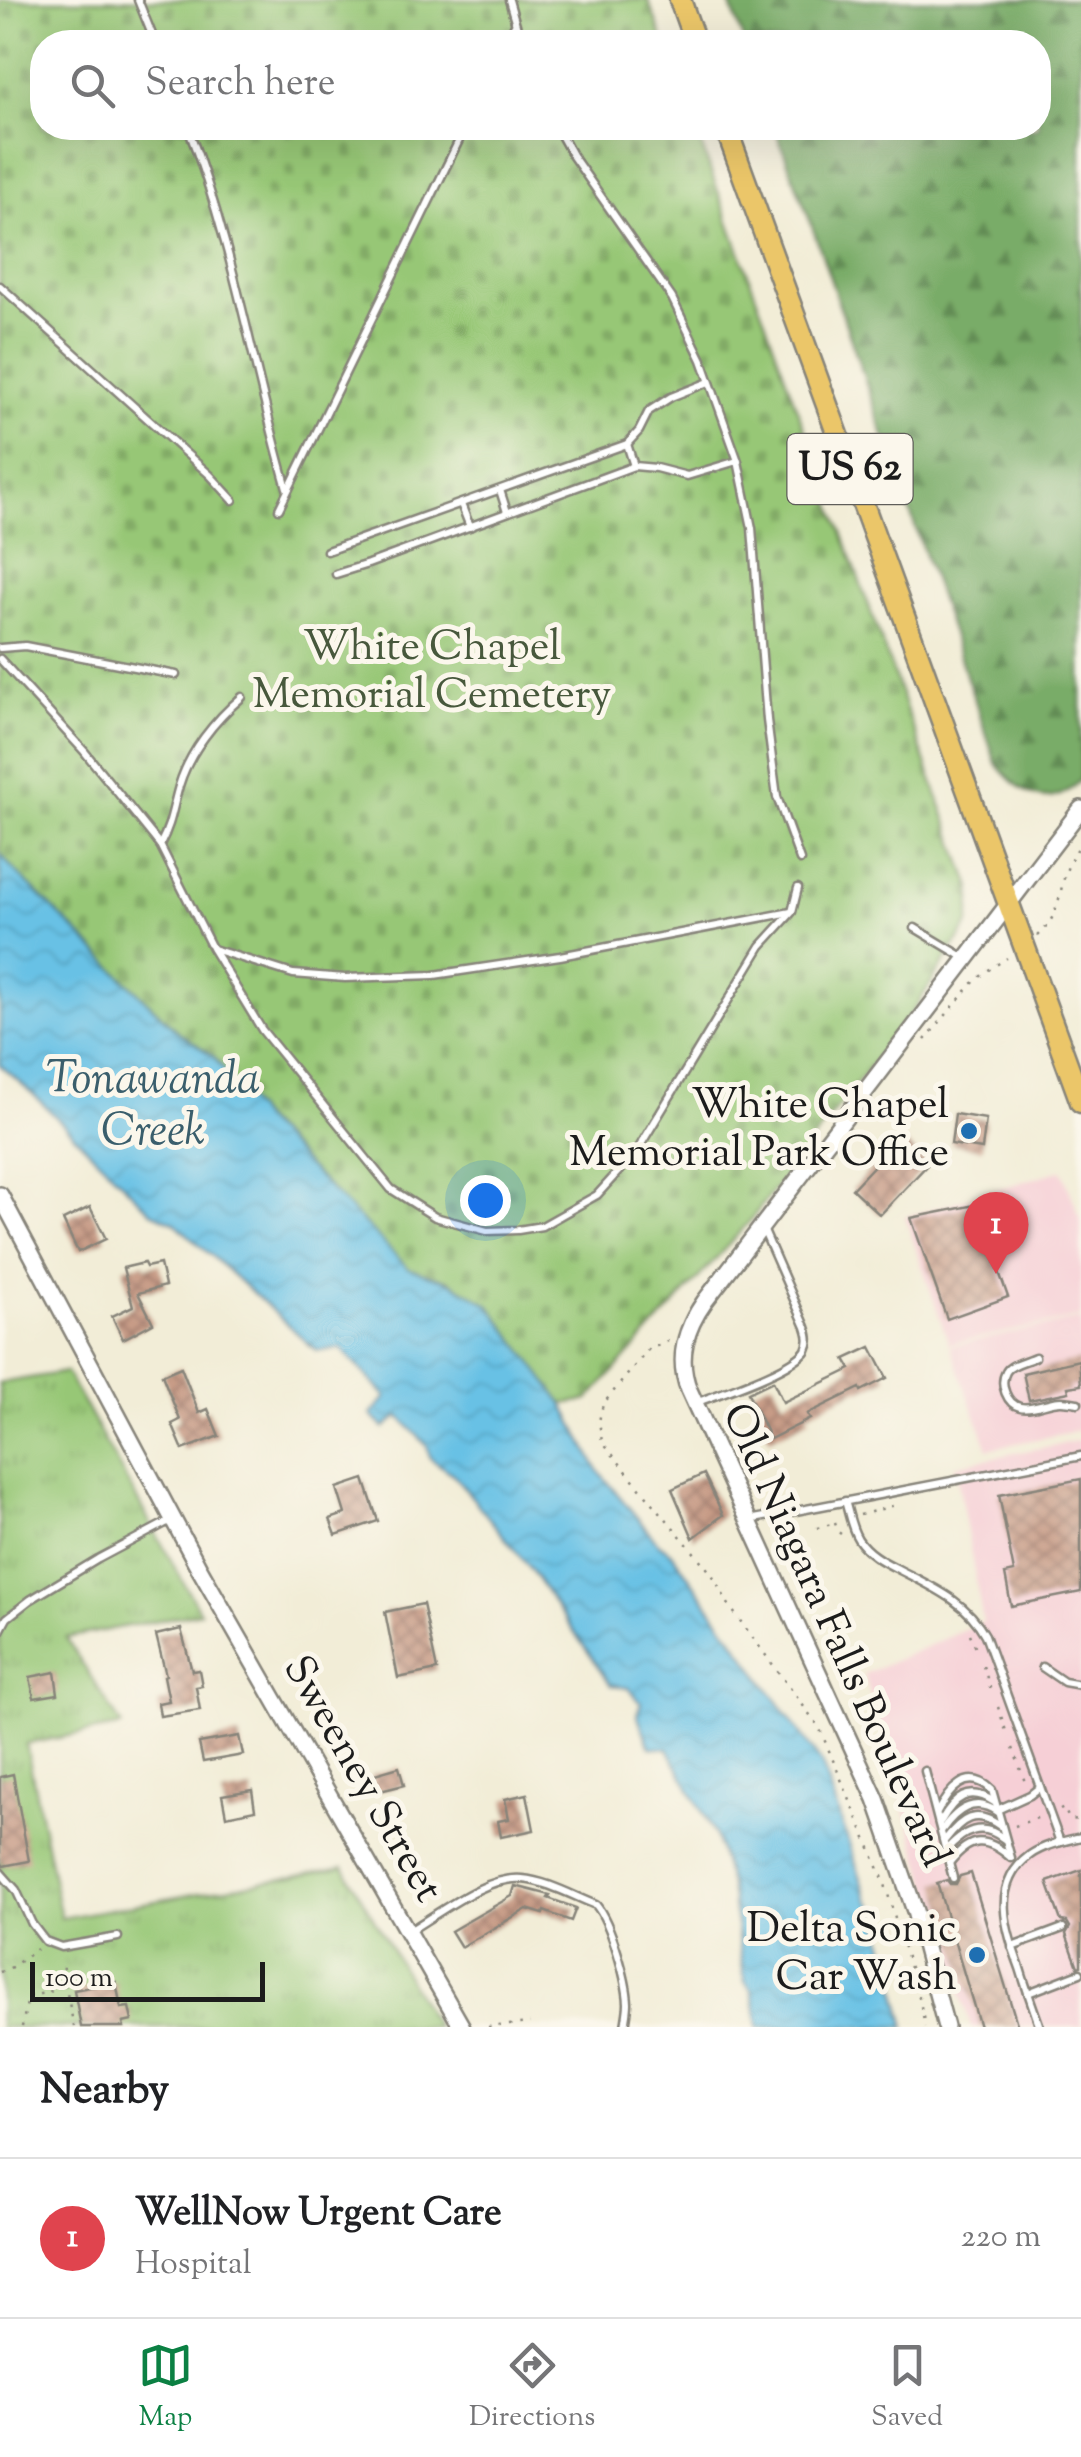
<!DOCTYPE html>
<style>
body{margin:0;font-family:"Sorts Mill Goudy",serif;background:#f6f6f6;color:#202124}
.scale{position:absolute;left:30px;bottom:25px;width:235px;box-sizing:border-box;padding-left:10px;border:5px solid #1c1c1c;border-top:0;font-size:28px;line-height:35px;white-space:nowrap;color:#1c1c1c;-webkit-text-stroke:8px #fbf7ec;paint-order:stroke}
.you{position:absolute;left:485px;top:1200px;width:35px;height:35px;margin:-25px;border:8px solid #fff;border-radius:50%;background:#1a73e8;box-shadow:0 0 0 15px #1a73e833}
.badge{display:grid;place-items:center;width:65px;height:65px;border-radius:50%;background:#0b8043;color:#fff;font-size:32px;font-weight:700}
.pin{position:absolute;translate:-50% -82px;filter:drop-shadow(0 2px 5px #0008)}
.pin::after{content:'';position:absolute;top:52px;width:35px;height:30px;background:inherit;clip-path:polygon(0 0,100% 0,50% 100%)}
.list{margin:0;padding:0;list-style:none}
h2{display:flex;justify-content:space-between;align-items:center;height:130px;margin:0;padding:0 40px;font-size:42px}
h2 small{font-size:32px;font-weight:400;color:#757577}
.list li{display:grid;grid-template-columns:65px 1fr auto;gap:30px;align-items:center;box-sizing:border-box;height:160px;padding:0 40px;border-top:2px solid #e0e0e0}
.list b{display:block;font-size:38px;white-space:nowrap}
.list p{margin:0;font-size:32px;white-space:nowrap;color:#757577}
.list em{font-size:32px;font-style:normal;color:#757577}
.icon{flex:none;width:55px;height:55px;fill:none;stroke:currentColor;stroke-width:2;stroke-linecap:round;stroke-linejoin:round}
.map{position:relative;flex:none;width:1081px;height:2027px;overflow:hidden}
.search{position:absolute;background:#fff;box-shadow:0 10px 40px #0002;left:30px;right:30px;top:30px;height:110px;display:flex;align-items:center;gap:25px;box-sizing:border-box;padding:0 35px;border-radius:40px;color:#757577;font-size:38px}
.sheet{height:290px;background:#fff}
nav{display:flex;justify-content:space-around;align-items:center;box-sizing:border-box;height:140px;border-top:2px solid #e0e0e0;background:#fff;font-size:28px;color:#757577}
nav a{display:grid;justify-items:center;gap:5px}
nav .on{color:#0b8043}
.map>svg:first-child{display:block}
</style>
<div class="map">
<svg width="1081" height="2027" viewBox="0 0 1081 2027">
<defs>
<pattern id="grass-tufts" width="24" height="20" patternUnits="userSpaceOnUse" patternTransform="scale(2.5)"><rect width="24" height="20" fill="#97c776"/><path d="M3 7l-1-3M5 7V3M7 7l1-3M15 17l-1-3M17 17v-4M19 17l1-3" fill="none" stroke="#82aa66"/></pattern>
<pattern id="forest-firs" width="22" height="20" patternUnits="userSpaceOnUse" patternTransform="scale(2.5)"><rect width="22" height="20" fill="#79ac67"/><path d="M5 1l3.5 6h-7zM16 11l3.5 6h-7z" fill="#628b54"/></pattern>
<pattern id="cemetery-stones" width="16" height="16" patternUnits="userSpaceOnUse" patternTransform="scale(2.5)"><rect width="16" height="16" fill="#97c776"/><path d="M2 7V4a2 2 0 0 1 4 0v3zM10 15v-3a2 2 0 0 1 4 0v3z" fill="#82aa66"/></pattern>
<pattern id="water-waves" width="16" height="10" patternUnits="userSpaceOnUse" patternTransform="scale(2.5)"><rect width="16" height="10" fill="#67c1e5"/><path d="M0 5q4-4 8 0t8 0" fill="none" stroke="#59a5c4"/></pattern>
<pattern id="building-cross-hatch" width="8" height="8" patternUnits="userSpaceOnUse" patternTransform="scale(2.5)"><rect width="8" height="8" fill="#c89c87"/><path d="M0 0l8 8M0 8l8-8" fill="none" stroke="#a27e6e"/></pattern>
</defs>
<rect width="100%" height="100%" fill="#fbf7ec"/>
<filter id="ink" filterUnits="userSpaceOnUse"><feTurbulence type="fractalNoise" baseFrequency=".01" numOctaves="2"/><feDisplacementMap in="SourceGraphic" scale="20" xChannelSelector="R" yChannelSelector="G"/><feConvolveMatrix kernelMatrix="1 2 1 2 8 2 1 2 1" color-interpolation-filters="sRGB"/></filter>
<filter id="wash" filterUnits="userSpaceOnUse"><feTurbulence type="fractalNoise" baseFrequency=".0048" numOctaves="4" result="noise"/><feDisplacementMap in="SourceGraphic" scale="40" xChannelSelector="R" yChannelSelector="G"/><feGaussianBlur stdDeviation="2.25" result="paint"/><feColorMatrix in="noise" values="0 0 0 0 0 0 0 0 0 0 0 0 0 0 0 0 0 1.4 0 .05"/><feComposite in="paint" operator="in"/></filter>
<g filter="url(#wash)">
<rect width="100%" height="100%" fill="#f2edd7"/>
<g fill="#f6cfd6">
<path d="M1062,1170L1081,1220V1317L949,1344L905,1217Z"/>
<path d="M1081,1319V1430L988,1449L950,1346Z"/>
<path d="M1081,1440V2027H971L864,1674L983,1622L955,1465Z"/>
</g>
<path fill="url(#grass-tufts)" stroke="#5a7249" stroke-width="2.5" d="M66,1372L200,1612L66,1638L122,1726L26,1744L61,1918L344,1867L436,2027H0V1383Z"/>
<path fill="url(#forest-firs)" stroke="#4a6442" stroke-width="2.5" d="M729,0H1081V779C1049,815 1021,794 996,763L816,237L775,128H1038V42H744Z"/>
<path fill="url(#cemetery-stones)" stroke="#5a7249" stroke-width="2.5" d="M0,0H648L664,42H42V128H695L972,890L969,924L913,1011L749,1222L588,1400L563,1404L536,1369L451,1281L408,1269L262,1119L214,1057L176,1030L12,868L0,853Z"/>
<path fill="url(#water-waves)" stroke="#426e80" stroke-width="2.5" d="M0,853L12,868L176,1030L214,1057L262,1120L408,1268L451,1282L489,1305L563,1404L598,1470L658,1543L672,1553L822,1764L868,1899L875,1908L906,2027H759L752,1990L745,1982L730,1886L715,1835L668,1749L650,1747L637,1714L641,1703L628,1687L611,1685L531,1570L454,1475L430,1458L427,1446L399,1416L384,1428L371,1415L386,1397L341,1348L317,1351L174,1222L151,1212L31,1092L0,1065Z"/>
<g id="blocks">
<g fill="url(#building-cross-hatch)">
<path d="M955,1114L986,1119L982,1149L951,1144Z"/>
<path d="M900,1138L928,1164L880,1215L852,1189Z"/>
<path d="M975,1205L1008,1297L947,1319L911,1218Z"/>
<path d="M90,1207L106,1239L78,1252L63,1220Z"/>
<path d="M144,1263L146,1267L160,1264L165,1286L138,1293L153,1323L123,1339L112,1316L133,1306L123,1268Z"/>
<path d="M871,1347L887,1378L861,1391L860,1388L807,1414L810,1419L770,1439L748,1393L773,1381L783,1402L851,1369L845,1359Z"/>
<path d="M1079,1360L1081,1385L1068,1387L1069,1392L1029,1400L1023,1373Z"/>
<path d="M181,1367L199,1413L208,1409L219,1436L183,1450L172,1424L180,1420L162,1375Z"/>
<path d="M704,1474L723,1515L693,1538L672,1489Z"/>
<path d="M364,1479L378,1521L336,1535L330,1519L345,1514L337,1488Z"/>
<path d="M1081,1479V1592L1011,1606L1005,1574L1014,1572L999,1495Z"/>
<path d="M423,1604L437,1670L398,1678L385,1612Z"/>
<path d="M181,1629L192,1671L199,1670L202,1686L196,1687L200,1710L160,1716L158,1703L169,1701L164,1676L166,1675L156,1635Z"/>
<path d="M55,1672L58,1694L34,1698L30,1677Z"/>
<path d="M239,1736L243,1755L203,1762L199,1743Z"/>
<path d="M399,1767L404,1785L376,1792L371,1775Z"/>
<path d="M13,1774L29,1861L3,1866L0,1858V1777Z"/>
<path d="M252,1790L255,1810L226,1816L222,1795Z"/>
<path d="M527,1794L534,1830L501,1837L498,1821L509,1819L505,1799Z"/>
<path d="M1081,1870V1966L1078,1967L1066,1934L1070,1927L1067,1922L1061,1921L1047,1882Z"/>
<path d="M971,1873L1018,2027H980L937,1883L947,1880L950,1884H956L960,1876Z"/>
<path d="M515,1886L550,1895L548,1898L576,1908L571,1921L544,1911L543,1914L527,1909L461,1947L451,1931L512,1896Z"/>
<path d="M116,1982L121,2008L129,2007L132,2021L123,2023L124,2027H81L74,1990Z"/>
</g>
</g>
</g>
<g filter="url(#ink)">
<use href="#blocks" fill-opacity="0" stroke="#87847a" stroke-width="2.5"/>
<g fill="none" stroke-linecap="round" stroke-linejoin="round">
<defs>
<g id="service">
<path d="M138,0L155,42"/>
<path d="M509,0L521,42"/>
<path d="M506,42L514,26"/>
<path d="M188,128C233,244 253,369 287,488"/>
<path d="M557,128L572,155L672,298L702,360L738,461L752,528L767,720L777,797L800,860"/>
<path d="M0,286L210,475L233,500"/>
<path d="M627,444L634,466"/>
<path d="M500,490L507,512"/>
<path d="M461,504L470,527"/>
<path d="M279,509L465,128"/>
<path d="M327,551L627,444L639,431L649,411L671,397L709,382"/>
<path d="M336,574L368,564L634,466L656,468L687,476L737,461"/>
<path d="M0,648L25,646L176,675"/>
<path d="M0,659L84,751L160,845L212,948L262,1030L391,1189L435,1217L487,1231L518,1230L542,1226L597,1195L637,1151L761,946L792,912L798,888"/>
<path d="M160,845C172,822 172,810 179,786C189,752 215,720 242,697"/>
<path d="M915,928L965,958"/>
<path d="M213,949L293,974L345,978L434,975L560,956L791,912"/>
<path d="M1035,1357C1027,1361 1010,1364 1006,1372C999,1384 1007,1404 1020,1407C1033,1410 1048,1401 1061,1401C1067,1401 1072,1402 1078,1403"/>
<path d="M698,1402C721,1393 794,1369 806,1350C810,1342 809,1336 806,1327L763,1229"/>
<path d="M845,1501C849,1513 851,1528 858,1539C867,1553 882,1561 896,1568C930,1586 966,1600 985,1635L1060,1842"/>
<path d="M749,1520L1081,1456"/>
<path d="M0,1631L7,1618L30,1600L98,1559L173,1519"/>
<path d="M1042,1667L1064,1682L1081,1685"/>
<path d="M925,1771L953,1878"/>
<path d="M997,1810L1030,1795L1040,1787"/>
<path d="M937,1813C948,1791 967,1766 992,1790L1011,1858"/>
<path d="M941,1821C954,1798 969,1785 994,1802"/>
<path d="M942,1830C956,1810 974,1796 997,1812"/>
<path d="M945,1840C961,1819 975,1808 1000,1826"/>
<path d="M947,1849C963,1831 982,1821 1004,1839"/>
<path d="M950,1862C970,1837 986,1836 1010,1857"/>
<path d="M0,1872L16,1890L32,1924L45,1941L61,1947L118,1937"/>
<path d="M409,1931C440,1913 485,1876 522,1879C547,1881 573,1896 596,1905C611,1923 627,1980 628,2003C628,2011 626,2019 625,2027"/>
<path d="M1012,1947L1063,1928"/>
<path d="M1028,1993L1080,1973"/>
<path d="M1040,2027C1033,2007 1026,1988 1020,1968C1006,1930 990,1884 1030,1855C1044,1845 1064,1841 1081,1837"/>
</g>
<g id="tertiary">
<path d="M0,1195L199,1568L462,2027"/>
<path d="M946,2027L915,1911L876,1799L689,1390C676,1357 686,1328 705,1301L1081,809"/>
</g>
<g id="primary">
<path d="M680,0L695,42"/>
<path d="M726,128L1081,1102"/>
</g>
</defs>
<use href="#service" stroke="#87847a" stroke-width="11"/>
<use href="#tertiary" stroke="#87847a" stroke-width="20"/>
<use href="#primary" stroke="#87847a" stroke-width="25"/>
<g stroke="#87847a" stroke-width="2.5" stroke-dasharray="2.5 8" stroke-linecap="butt">
<path d="M1038,936C1061,915 1058,892 1068,866C1071,858 1076,851 1081,844"/>
<path d="M925,1040L972,984L987,971L1007,958"/>
<path d="M668,1341L648,1350L603,1404L599,1421L602,1442L712,1574L730,1607L819,1727L884,1881L920,2001L925,2027"/>
<path d="M860,1515L896,1505"/>
<path d="M835,1523L838,1532L841,1534"/>
<path d="M817,1528L835,1523"/>
<path d="M970,1634L976,1648"/>
<path d="M983,1666L991,1690"/>
<path d="M998,1707L1006,1731"/>
<path d="M1013,1748L1026,1785"/>
<path d="M1060,1810L1064,1808L1069,1819L1081,1820"/>
<path d="M1015,1826L1040,1817"/>
<path d="M0,1972L12,1967L37,1949"/>
<path d="M65,1984L74,2027"/>
<path d="M22,2027L28,1997L56,1990L65,1981L63,1960"/>
<path d="M488,2027L530,2023"/>
</g>
<use href="#service" stroke="#fff" stroke-width="6"/>
<use href="#tertiary" stroke="#fff" stroke-width="15"/>
<use href="#primary" stroke="#ebc669" stroke-width="20"/>
</g>
</g>
<g fill="#1f6fb2" stroke="#fbf7ec" stroke-width="4">
<circle cx="969" cy="1131" r="10"/>
<circle cx="977" cy="1955" r="10"/>
</g>
<g text-anchor="middle" dominant-baseline="central" stroke-width="10" stroke-linejoin="round" paint-order="stroke">
<rect fill="#fbf7ec" stroke="#5f5e5a" stroke-width="2.5" x="787.5" y="434" width="125" height="70" rx="8"/>
<g font-size="40" font-weight="bold" fill="#1c1c1c">
<text x="850" y="469">US 62</text>
</g>
<g font-size="42" fill="#47583c" stroke="#fbf7ec">
<text x="432" y="649">White Chapel<tspan x="432" dy="48">Memorial Cemetery</tspan></text>
</g>
<g font-size="42" fill="#1c1c1c" stroke="#fbf7ec" text-anchor="end">
<text x="949" y="1107">White Chapel<tspan x="949" dy="48">Memorial Park Office</tspan></text>
<text x="957" y="1931">Delta Sonic<tspan x="957" dy="48">Car Wash</tspan></text>
</g>
<g font-size="42" fill="#1c1c1c" stroke="#fbf7ec">
<text transform="translate(834 1636) rotate(66)">Old Niagara Falls Boulevard</text>
<text transform="translate(361 1780) rotate(60)">Sweeney Street</text>
</g>
<g font-size="45" font-style="italic" fill="#3a5e6c" stroke="#fbf7ec">
<text x="153" y="1081">Tonawanda<tspan x="153" dy="52">Creek</tspan></text>
</g>
</g>
</svg>
<div class="scale">100 m</div>
<div class="you"></div>
<div class="pin badge" style="left:996px;top:1274px;background:#e0444e">1</div>
<div class="search"><svg class="icon" aria-label="search" viewBox="0 0 24 24"><circle cx="10" cy="10" r="6"/><path d="M15 15l6 6"/></svg>Search here</div>
</div>
<section class="sheet">
<h2>Nearby<small></small></h2>
<ul class="list">
<li><span class="badge" style="background:#e0444e">1</span><div><b>WellNow Urgent Care</b><p>Hospital</p></div><em>220 m</em></li>
</ul>
</section>
<nav>
<a class="on"><svg class="icon" aria-label="map" viewBox="0 0 24 24"><path d="M3 6l6-2 6 2 6-2v14l-6 2-6-2-6 2zM9 4v14M15 6v14"/></svg>Map</a>
<a><svg class="icon" aria-label="directions" viewBox="0 0 24 24"><path d="M12 3l9 9-9 9-9-9zM9 14v-3h6M13 9l2 2-2 2"/></svg>Directions</a>
<a><svg class="icon" aria-label="saved" viewBox="0 0 24 24"><path d="M7 4h10v16l-5-4-5 4z"/></svg>Saved</a>
</nav>
